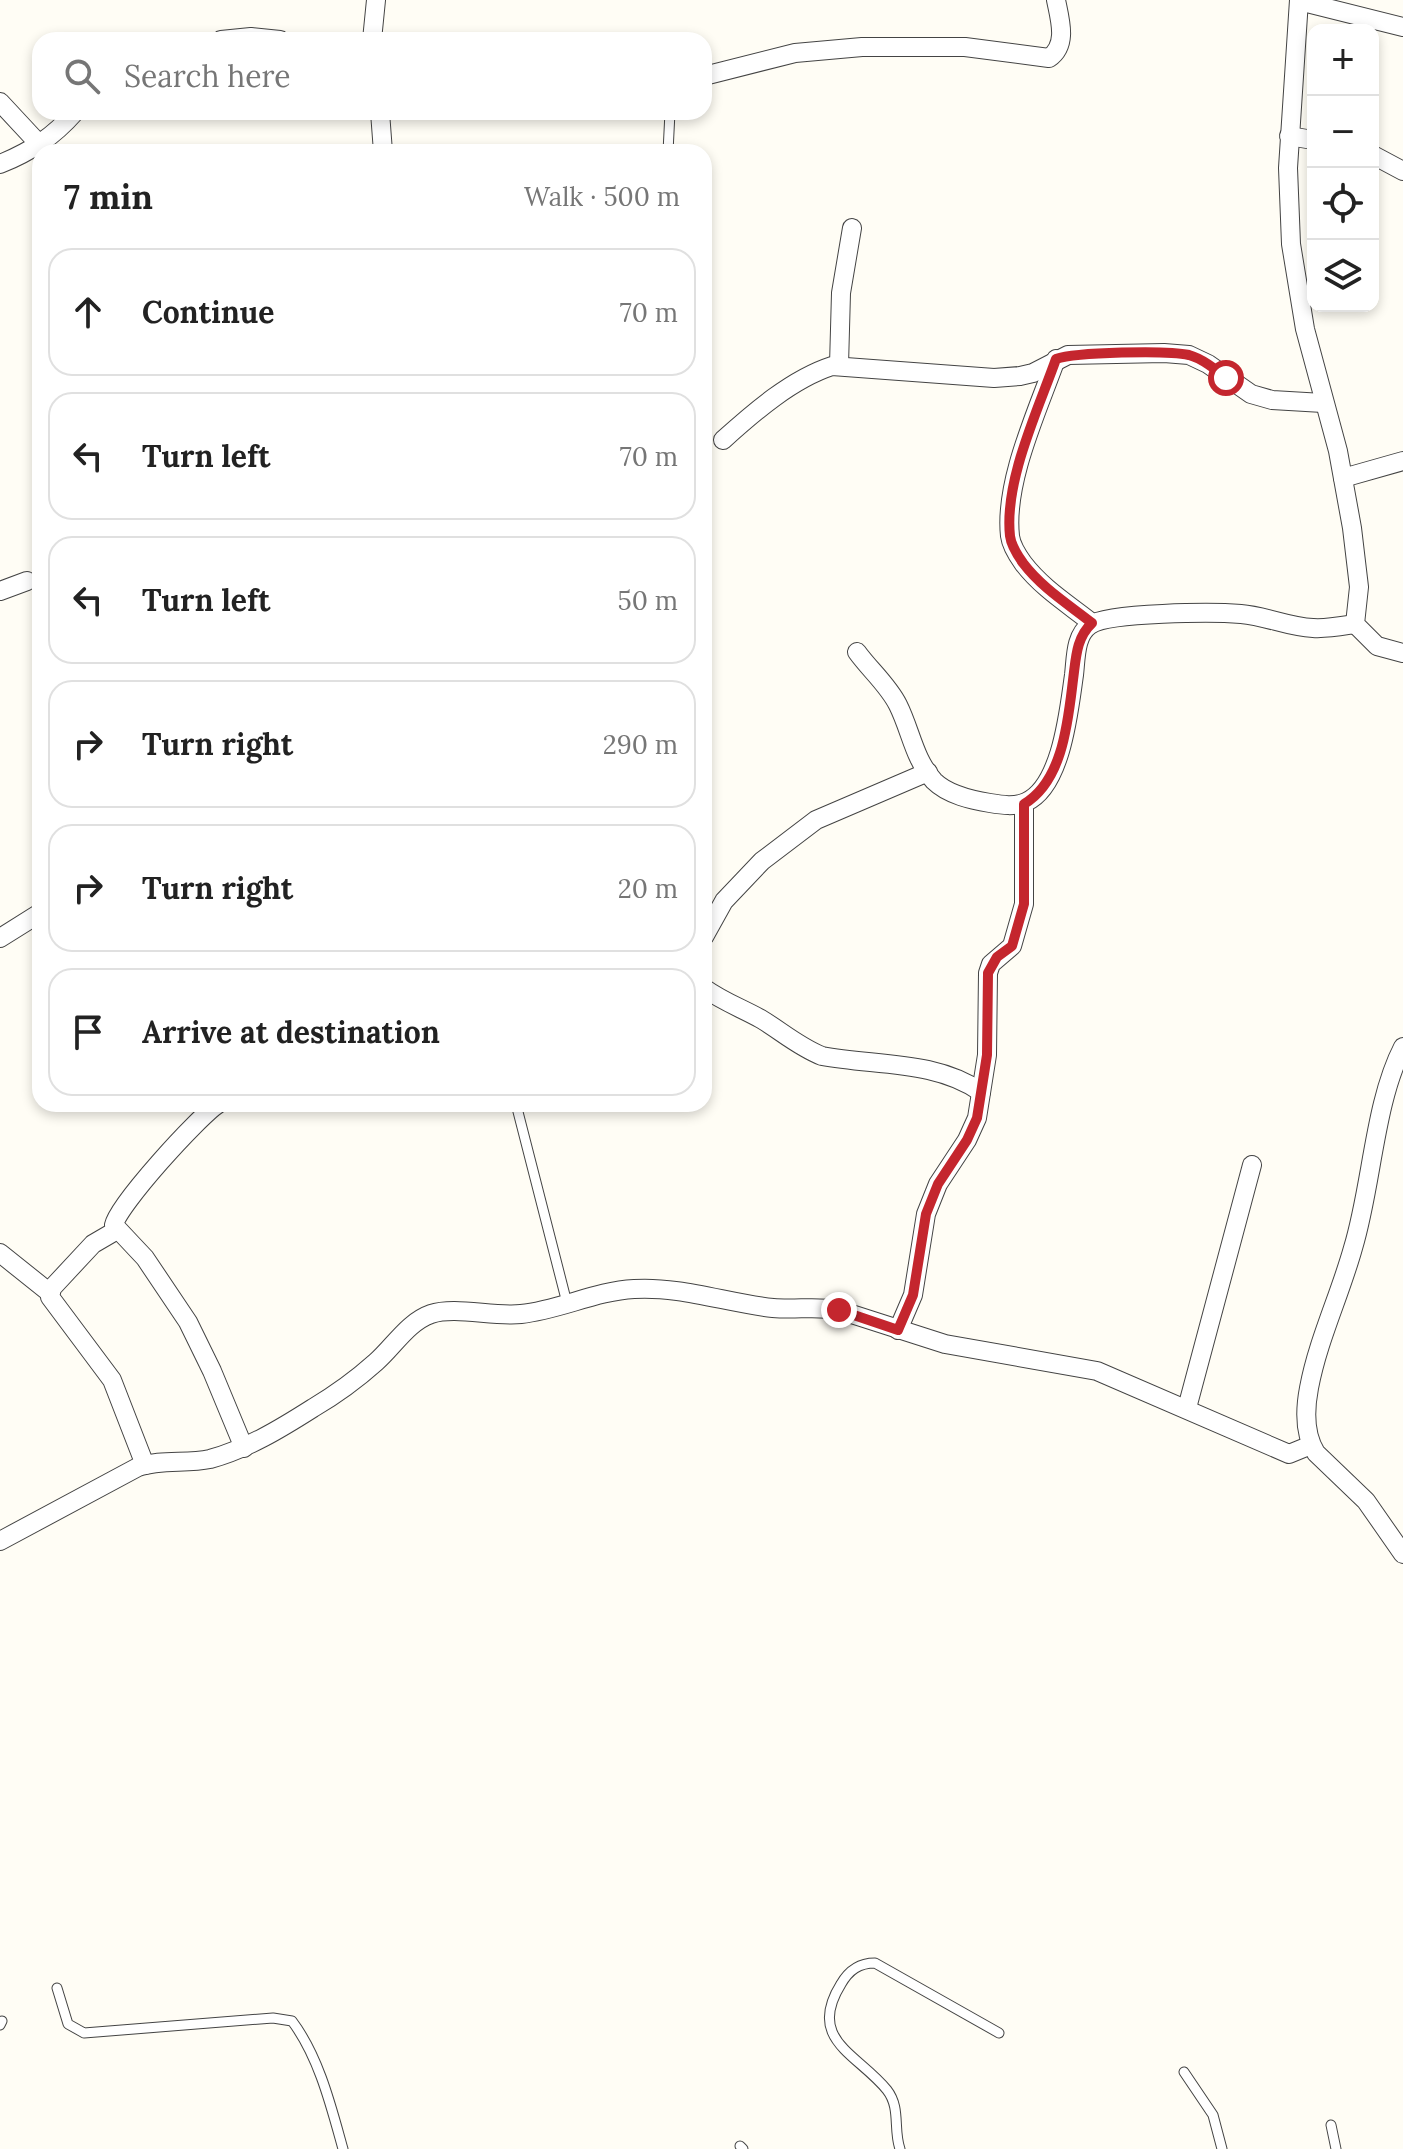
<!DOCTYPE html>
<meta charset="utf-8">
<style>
body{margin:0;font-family:Lora,serif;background:#f6f6f6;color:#222}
.controls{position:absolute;right:24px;top:24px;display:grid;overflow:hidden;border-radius:16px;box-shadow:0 4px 12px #0003}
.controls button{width:72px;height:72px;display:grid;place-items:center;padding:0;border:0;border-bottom:2px solid #e0e0e0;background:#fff;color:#222;font:40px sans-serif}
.stop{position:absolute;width:24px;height:24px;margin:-18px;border:6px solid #c4262e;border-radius:50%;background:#fff}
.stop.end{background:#c4262e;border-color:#fff;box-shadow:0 2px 8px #0008}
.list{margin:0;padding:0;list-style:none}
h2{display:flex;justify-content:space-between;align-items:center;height:104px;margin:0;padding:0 32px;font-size:34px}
h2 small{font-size:26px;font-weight:400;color:#767676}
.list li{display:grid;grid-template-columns:52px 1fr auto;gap:24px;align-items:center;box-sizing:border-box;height:128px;margin:0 16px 16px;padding:0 16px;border:2px solid #e0e0e0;border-radius:24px}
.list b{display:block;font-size:30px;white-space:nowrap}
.list em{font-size:26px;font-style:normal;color:#767676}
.icon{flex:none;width:44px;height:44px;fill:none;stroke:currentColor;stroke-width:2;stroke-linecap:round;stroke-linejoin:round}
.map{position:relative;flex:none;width:1403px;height:2149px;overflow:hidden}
.search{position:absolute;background:#fff;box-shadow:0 4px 12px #0003;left:32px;top:32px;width:680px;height:88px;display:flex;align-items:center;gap:20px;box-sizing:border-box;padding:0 28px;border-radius:24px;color:#767676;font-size:30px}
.panel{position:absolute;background:#fff;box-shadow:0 4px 12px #0003;left:32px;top:144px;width:680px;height:968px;border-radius:24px}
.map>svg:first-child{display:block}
</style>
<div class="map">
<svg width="1403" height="2149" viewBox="0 0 1403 2149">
<rect width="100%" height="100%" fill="#fffdf5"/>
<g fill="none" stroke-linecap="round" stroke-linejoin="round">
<defs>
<g id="service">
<path d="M668,152L670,112"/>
<path d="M516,1104L567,1303"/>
<path d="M57,1988L68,2024L84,2033L273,2018L292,2021C319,2057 331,2106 343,2149"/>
<path d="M0,2025L2,2021"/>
<path d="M1184,2072L1213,2115L1222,2149"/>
<path d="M1331,2125L1336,2149"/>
<path d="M740,2146L743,2149"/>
<path d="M900,2149C893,2129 901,2108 887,2090C858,2054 806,2040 841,1984C849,1970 859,1963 875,1963L999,2033"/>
</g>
<g id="minor">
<path d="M1299,0L1288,168L1291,244L1305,329L1338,451L1352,528L1359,587L1355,624L1377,646L1403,653"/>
<path d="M1299,1L1403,27"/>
<path d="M221,40L251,37L280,40"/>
<path d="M372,40L376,0"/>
<path d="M704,76L795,53L862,47H965L1049,58C1068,45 1060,20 1056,0"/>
<path d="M0,102L40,145"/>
<path d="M380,112L383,152"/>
<path d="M1289,136L1313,140"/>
<path d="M1373,155L1403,171"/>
<path d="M0,164C30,152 53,137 75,112"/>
<path d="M1056,359C1038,410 1004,481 1010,536C1011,544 1018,556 1023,563C1042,588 1068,604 1092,623"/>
<path d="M839,365L841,293L852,228"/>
<path d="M723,440C754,412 792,379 832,366L994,378L1020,376L1033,373L1068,355L1164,353L1189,355L1208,364L1251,394L1272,400L1323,403"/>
<path d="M1343,478L1403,461"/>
<path d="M0,591L27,581"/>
<path d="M857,652C870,670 888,685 898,705C911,731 914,759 934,781C948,795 972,800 990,803C1002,805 1015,807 1026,802C1062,786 1069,709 1074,675C1076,658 1075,635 1090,625C1109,612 1215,612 1241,614C1266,616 1288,627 1313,628C1327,629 1342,626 1355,624"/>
<path d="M704,937L724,901L762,861L816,820L928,772"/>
<path d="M0,938L40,913"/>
<path d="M704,988C722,1001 741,1008 761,1019C781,1031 799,1047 822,1056C875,1066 935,1060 981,1092"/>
<path d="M1403,1047C1374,1103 1372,1186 1353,1248C1340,1295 1318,1340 1309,1388C1305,1409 1304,1434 1316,1453L1366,1501L1403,1554"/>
<path d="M218,1104C198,1117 118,1205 114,1225L145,1258L188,1322L212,1371L244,1448"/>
<path d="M117,1230L93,1244L52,1288L50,1297L112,1380L145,1465"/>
<path d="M0,1253L50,1293"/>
<path d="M898,1330L913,1295L926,1214L938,1184L967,1140L977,1118L987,1055L988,973L991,964L1012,946L1024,904V804"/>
<path d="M1187,1408L1252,1165"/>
<path d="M0,1541L138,1467C161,1459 186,1464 210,1459C247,1449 280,1429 313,1408C335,1395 357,1379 376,1362C394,1346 408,1322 431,1314C455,1306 493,1317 521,1314C559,1310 596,1291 634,1289C680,1286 727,1303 773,1308C795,1310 817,1306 839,1310L945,1344L1097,1371L1289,1454L1311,1445"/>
</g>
</defs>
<use href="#service" stroke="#444" stroke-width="11"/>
<use href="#minor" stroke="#444" stroke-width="20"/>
<use href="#service" stroke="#fff" stroke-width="9"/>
<use href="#minor" stroke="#fff" stroke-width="18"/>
</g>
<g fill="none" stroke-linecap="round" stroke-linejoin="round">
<path stroke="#c4262e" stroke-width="10" d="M839,1310L898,1330L913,1295L926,1214L938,1184L967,1140L977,1118L987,1055L988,973L997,957L1012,946L1024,904V804C1063,781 1068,721 1073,680C1076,658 1076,638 1092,623C1068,604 1042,588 1023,563C1018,556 1011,544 1010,536C1004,481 1038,410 1056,359C1076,352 1167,350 1189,355C1203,359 1215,369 1226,378"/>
</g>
</svg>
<div class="controls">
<button>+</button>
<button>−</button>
<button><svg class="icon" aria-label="locate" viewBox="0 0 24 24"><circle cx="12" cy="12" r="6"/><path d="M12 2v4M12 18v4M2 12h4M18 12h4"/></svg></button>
<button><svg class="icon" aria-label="layers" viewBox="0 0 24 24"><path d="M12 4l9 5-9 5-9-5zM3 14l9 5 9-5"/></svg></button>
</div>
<div class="stop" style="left:1226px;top:378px"></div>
<div class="stop end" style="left:839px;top:1310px"></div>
<div class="search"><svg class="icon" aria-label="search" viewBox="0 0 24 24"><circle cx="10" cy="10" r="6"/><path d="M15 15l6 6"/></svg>Search here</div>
<section class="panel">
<h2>7 min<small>Walk · 500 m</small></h2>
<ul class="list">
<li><svg class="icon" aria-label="ahead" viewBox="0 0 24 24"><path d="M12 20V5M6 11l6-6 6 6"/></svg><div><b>Continue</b></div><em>70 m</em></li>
<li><svg class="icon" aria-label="left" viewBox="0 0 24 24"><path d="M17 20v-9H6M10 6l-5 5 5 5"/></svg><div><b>Turn left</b></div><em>70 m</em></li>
<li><svg class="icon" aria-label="left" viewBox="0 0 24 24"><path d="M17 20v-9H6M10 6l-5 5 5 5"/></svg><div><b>Turn left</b></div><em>50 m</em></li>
<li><svg class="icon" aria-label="right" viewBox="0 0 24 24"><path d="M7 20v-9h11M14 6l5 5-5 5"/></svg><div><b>Turn right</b></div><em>290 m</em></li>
<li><svg class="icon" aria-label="right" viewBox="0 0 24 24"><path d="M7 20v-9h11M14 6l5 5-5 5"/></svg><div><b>Turn right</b></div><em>20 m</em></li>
<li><svg class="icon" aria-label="arrive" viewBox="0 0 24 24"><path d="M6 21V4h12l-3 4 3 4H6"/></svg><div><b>Arrive at destination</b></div></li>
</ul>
</section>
</div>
